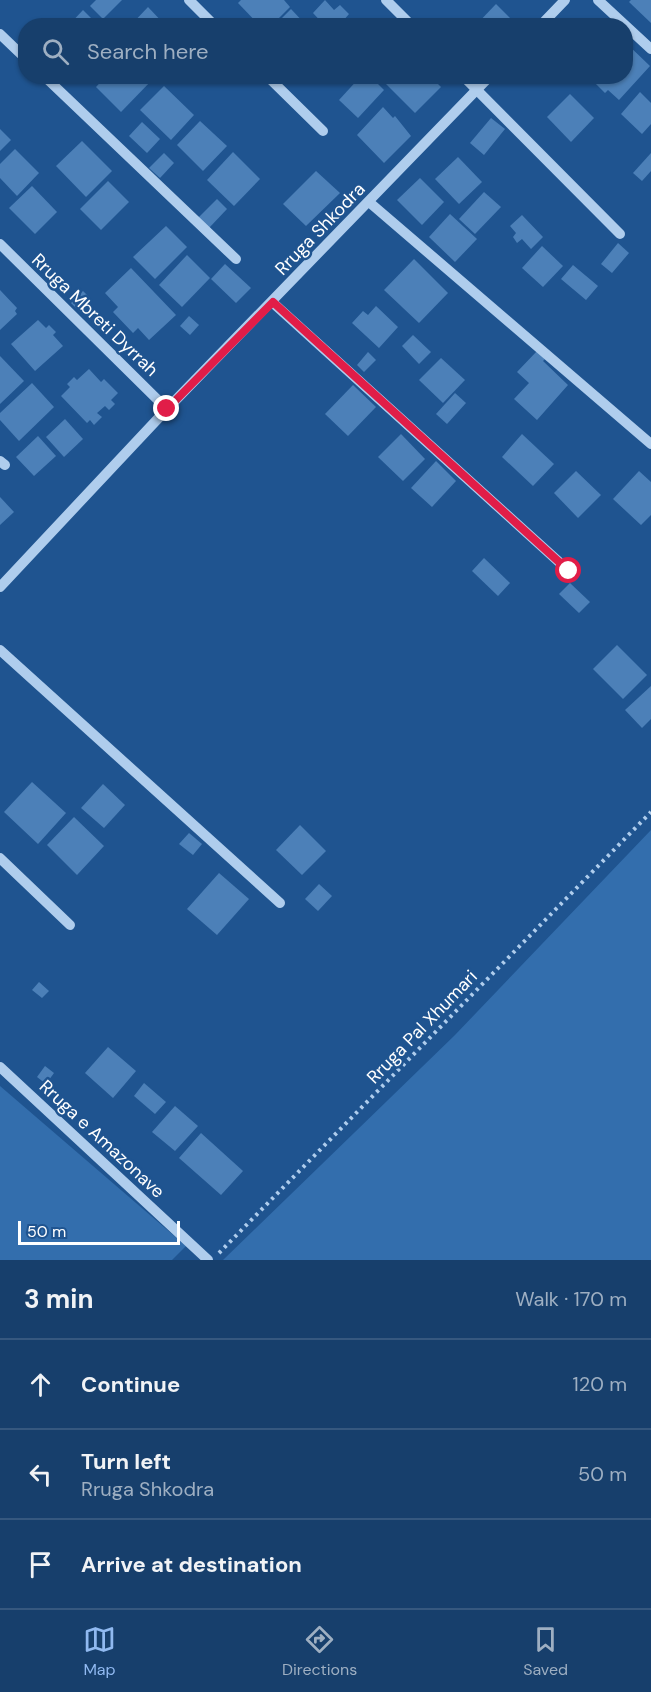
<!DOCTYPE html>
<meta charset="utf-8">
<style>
body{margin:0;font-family:"DM Sans",sans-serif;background:#204672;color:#f1f3f6}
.scale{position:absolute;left:18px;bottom:15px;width:162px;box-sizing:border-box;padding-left:6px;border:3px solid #fff;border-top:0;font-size:16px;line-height:21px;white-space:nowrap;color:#fff;-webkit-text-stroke:4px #1f5490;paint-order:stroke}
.stop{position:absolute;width:18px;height:18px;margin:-14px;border:4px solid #e11d48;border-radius:50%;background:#fff}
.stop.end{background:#e11d48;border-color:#fff;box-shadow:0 2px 6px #0008}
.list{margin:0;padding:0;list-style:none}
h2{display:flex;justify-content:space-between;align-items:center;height:78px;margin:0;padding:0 24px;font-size:26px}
h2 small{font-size:20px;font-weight:400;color:#9eafc2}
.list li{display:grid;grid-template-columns:39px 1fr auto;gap:18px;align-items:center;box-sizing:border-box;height:90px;padding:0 24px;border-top:2px solid #36587f}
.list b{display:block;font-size:22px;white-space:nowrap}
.list p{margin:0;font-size:20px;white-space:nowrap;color:#9eafc2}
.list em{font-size:20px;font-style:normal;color:#9eafc2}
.icon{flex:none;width:33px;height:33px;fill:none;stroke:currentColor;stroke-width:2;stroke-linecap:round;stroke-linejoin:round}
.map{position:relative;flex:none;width:651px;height:1260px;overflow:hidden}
.search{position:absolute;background:#173f6c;box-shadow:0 2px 4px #0004;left:18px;right:18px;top:18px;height:66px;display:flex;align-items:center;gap:15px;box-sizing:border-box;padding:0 21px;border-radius:24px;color:#9eafc2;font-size:22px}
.sheet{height:348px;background:#173f6c}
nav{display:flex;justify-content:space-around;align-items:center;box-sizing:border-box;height:84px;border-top:2px solid #36587f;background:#173f6c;font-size:16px;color:#9eafc2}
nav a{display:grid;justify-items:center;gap:3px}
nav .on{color:#90b9f0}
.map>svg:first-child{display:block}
</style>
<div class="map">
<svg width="651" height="1260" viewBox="0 0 651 1260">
<rect width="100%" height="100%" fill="#1f5490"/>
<g fill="#336ead">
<path d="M651,830V1260H223L455,1035Z"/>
<path d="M0,1086L186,1246L172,1260H0Z"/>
</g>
<g fill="#4c80b8">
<path d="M96,0H122L103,19L90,6Z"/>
<path d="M241,0H284L290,7L271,26H260L238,3Z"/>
<path d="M325,0L334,10L340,5L349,14L343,21L347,26H325L313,13Z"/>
<path d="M631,0H651V23L629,2Z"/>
<path d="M496,4L518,26H475Z"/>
<path d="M148,7L166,26H130Z"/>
<path d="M291,9L307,26H274Z"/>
<path d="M83,10L99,26H68Z"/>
<path d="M626,43L650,66L619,100L608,90L605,93L593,81L595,78L593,76H626Z"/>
<path d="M86,76H99L93,83Z"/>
<path d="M106,76H148L152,80L121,112L96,87Z"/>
<path d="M361,76H370L384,90L358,118L339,100Z"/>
<path d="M383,76H430L441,87L415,113L381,79Z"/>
<path d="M164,86L194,115L171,140L140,110Z"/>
<path d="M640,92L651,103V124L642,134L621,114Z"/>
<path d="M570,94L594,118L571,142L547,117Z"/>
<path d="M383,107L393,118L395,116L411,136L384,163L357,135Z"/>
<path d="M491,118L505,129L484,155L470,143Z"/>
<path d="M200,121L227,146L203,171L177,145Z"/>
<path d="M142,122L160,139L147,153L129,136Z"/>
<path d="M0,129L11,140L0,151Z"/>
<path d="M82,141L112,171L86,197L56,166Z"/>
<path d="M15,149L39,173L17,196L0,178V164Z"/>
<path d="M233,152L260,179L234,206L207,180Z"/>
<path d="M164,153L174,163L160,178L149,168Z"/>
<path d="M651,153V171L642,181L633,173Z"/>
<path d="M458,157L482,182L459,204L435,179Z"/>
<path d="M316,171L340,193L306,226L283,204Z"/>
<path d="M420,178L444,202L422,225L397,200Z"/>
<path d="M108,181L129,202L101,230L80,209Z"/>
<path d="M32,186L57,212L35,234L9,208Z"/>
<path d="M484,192L501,207L475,234L459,219Z"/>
<path d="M217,199L227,209L209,228L198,218Z"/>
<path d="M450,214L477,239L455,262L429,237Z"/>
<path d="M522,215L543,237L531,249L522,239L517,243L513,237L516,233L510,226Z"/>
<path d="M166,226L187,247L155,279L133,257Z"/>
<path d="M618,243L629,253L612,273L601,264Z"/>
<path d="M542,246L563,266L543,287L522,268Z"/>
<path d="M187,255L210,278L182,307L159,285Z"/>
<path d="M414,259L448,293L419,323L384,290Z"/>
<path d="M225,264L251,288L236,303L211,279Z"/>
<path d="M573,265L598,286L586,300L561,279Z"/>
<path d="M131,268L176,315L149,340L138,328L133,333L113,312L118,307L105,293Z"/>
<path d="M0,290L17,308L15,311L17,314L0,330Z"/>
<path d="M83,291L92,300L80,312L71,303Z"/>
<path d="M376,306L398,327L379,348L352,323L363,311L368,315Z"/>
<path d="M189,316L199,325L190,335L180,326Z"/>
<path d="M38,320L46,328L49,325L56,332L53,335L63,346L35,371L11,344Z"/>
<path d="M413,335L431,352L419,364L402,346Z"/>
<path d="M537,351L545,359L543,361L568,385L537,420L514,399L529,383L517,372Z"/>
<path d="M368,352L376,360L364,372L357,365Z"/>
<path d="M0,356L24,381L0,404Z"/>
<path d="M441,358L465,380L443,403L419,380Z"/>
<path d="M89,369L101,382L104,379L118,393L111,400L115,404L109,410L105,406L97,413L102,417L94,425L90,420L87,423L61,396L70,387L67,384L74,377L77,380Z"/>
<path d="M32,383L54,407L19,441L0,420V413Z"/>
<path d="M353,385L376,407L348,436L325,414Z"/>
<path d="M455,393L466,403L447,424L436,414Z"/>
<path d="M65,419L83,439L64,457L46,437Z"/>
<path d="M401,434L425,459L403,481L378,457Z"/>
<path d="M522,434L554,464L533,486L502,457Z"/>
<path d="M38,436L56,456L34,476L16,457Z"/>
<path d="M436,461L456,481L432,507L411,488Z"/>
<path d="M576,471L601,495L578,518L554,493Z"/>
<path d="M639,471L651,482V515L641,525L613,499Z"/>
<path d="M0,497L14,512L0,525Z"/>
<path d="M484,558L510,583L498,596L472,571Z"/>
<path d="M570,583L590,602L579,613L559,594Z"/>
<path d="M617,645L647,675L623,699L593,669Z"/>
<path d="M651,686V719L642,728L625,710Z"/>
<path d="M32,782L66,813L38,844L4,812Z"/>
<path d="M103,784L125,805L104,828L81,808Z"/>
<path d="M74,817L104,846L77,875L47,845Z"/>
<path d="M300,825L326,851L302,875L276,850Z"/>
<path d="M189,833L202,844L193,855L179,844Z"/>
<path d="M219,873L249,899L217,935L187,909Z"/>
<path d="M319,884L332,896L318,911L305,899Z"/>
<path d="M39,982L49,991L42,998L32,990Z"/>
<path d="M108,1047L136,1071L113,1098L85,1073Z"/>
<path d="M45,1066L54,1073L46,1084L37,1077Z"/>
<path d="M144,1083L166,1102L155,1114L134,1096Z"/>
<path d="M175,1106L198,1126L175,1151L152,1132Z"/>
<path d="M201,1133L243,1171L221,1195L179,1158Z"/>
</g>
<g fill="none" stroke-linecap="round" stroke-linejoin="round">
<path stroke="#afcded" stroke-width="4" stroke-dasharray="3 4.5" stroke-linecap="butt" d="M219,1253L651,812"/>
<g stroke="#afcded" stroke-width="10">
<path d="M189,0L215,26"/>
<path d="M386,0L412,26"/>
<path d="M598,0L651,49"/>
<path d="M540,26L565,0"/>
<path d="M0,34L26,59"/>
<path d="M44,76L236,259"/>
<path d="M267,76L323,131"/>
<path d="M463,76L620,234"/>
<path d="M369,202L651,444"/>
<path d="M0,244L167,409"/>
<path d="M272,302L569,571"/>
<path d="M0,461L5,465"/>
<path d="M0,587L167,409L490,76"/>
<path d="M0,650L280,903"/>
<path d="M0,858L70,925"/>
<path d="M0,1067L208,1260"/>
</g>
</g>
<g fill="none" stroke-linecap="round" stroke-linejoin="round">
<path stroke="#e11d48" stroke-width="8" d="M167,409L273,302L569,571"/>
</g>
<g text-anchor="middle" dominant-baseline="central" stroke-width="5" stroke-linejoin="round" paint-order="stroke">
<g font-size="18" fill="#fff" stroke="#1f5490">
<text transform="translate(320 229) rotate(-46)">Rruga Shkodra</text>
<text transform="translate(95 315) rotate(44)">Rruga Mbreti Dyrrah</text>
<text transform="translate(422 1027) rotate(-46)">Rruga Pal Xhumari</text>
<text transform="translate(102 1139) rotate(43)">Rruga e Amazonave</text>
</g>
</g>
</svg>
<div class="scale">50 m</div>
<div class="stop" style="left:569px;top:571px"></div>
<div class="stop end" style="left:167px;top:409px"></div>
<div class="search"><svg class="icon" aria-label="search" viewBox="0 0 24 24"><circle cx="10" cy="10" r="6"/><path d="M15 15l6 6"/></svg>Search here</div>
</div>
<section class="sheet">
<h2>3 min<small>Walk · 170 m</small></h2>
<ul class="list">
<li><svg class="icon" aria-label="ahead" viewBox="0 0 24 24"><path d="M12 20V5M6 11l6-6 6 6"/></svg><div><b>Continue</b></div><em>120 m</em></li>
<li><svg class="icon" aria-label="left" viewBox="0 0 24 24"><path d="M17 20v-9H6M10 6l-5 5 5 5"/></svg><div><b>Turn left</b><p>Rruga Shkodra</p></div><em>50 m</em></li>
<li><svg class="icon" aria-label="arrive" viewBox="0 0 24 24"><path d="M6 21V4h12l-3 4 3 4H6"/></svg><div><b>Arrive at destination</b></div></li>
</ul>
</section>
<nav>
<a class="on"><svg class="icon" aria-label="map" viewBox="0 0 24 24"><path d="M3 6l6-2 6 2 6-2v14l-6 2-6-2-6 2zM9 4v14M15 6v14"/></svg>Map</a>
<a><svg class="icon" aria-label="directions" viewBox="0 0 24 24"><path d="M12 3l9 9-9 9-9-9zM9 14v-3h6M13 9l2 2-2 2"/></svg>Directions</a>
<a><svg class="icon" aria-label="saved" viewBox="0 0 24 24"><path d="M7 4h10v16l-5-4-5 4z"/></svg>Saved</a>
</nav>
